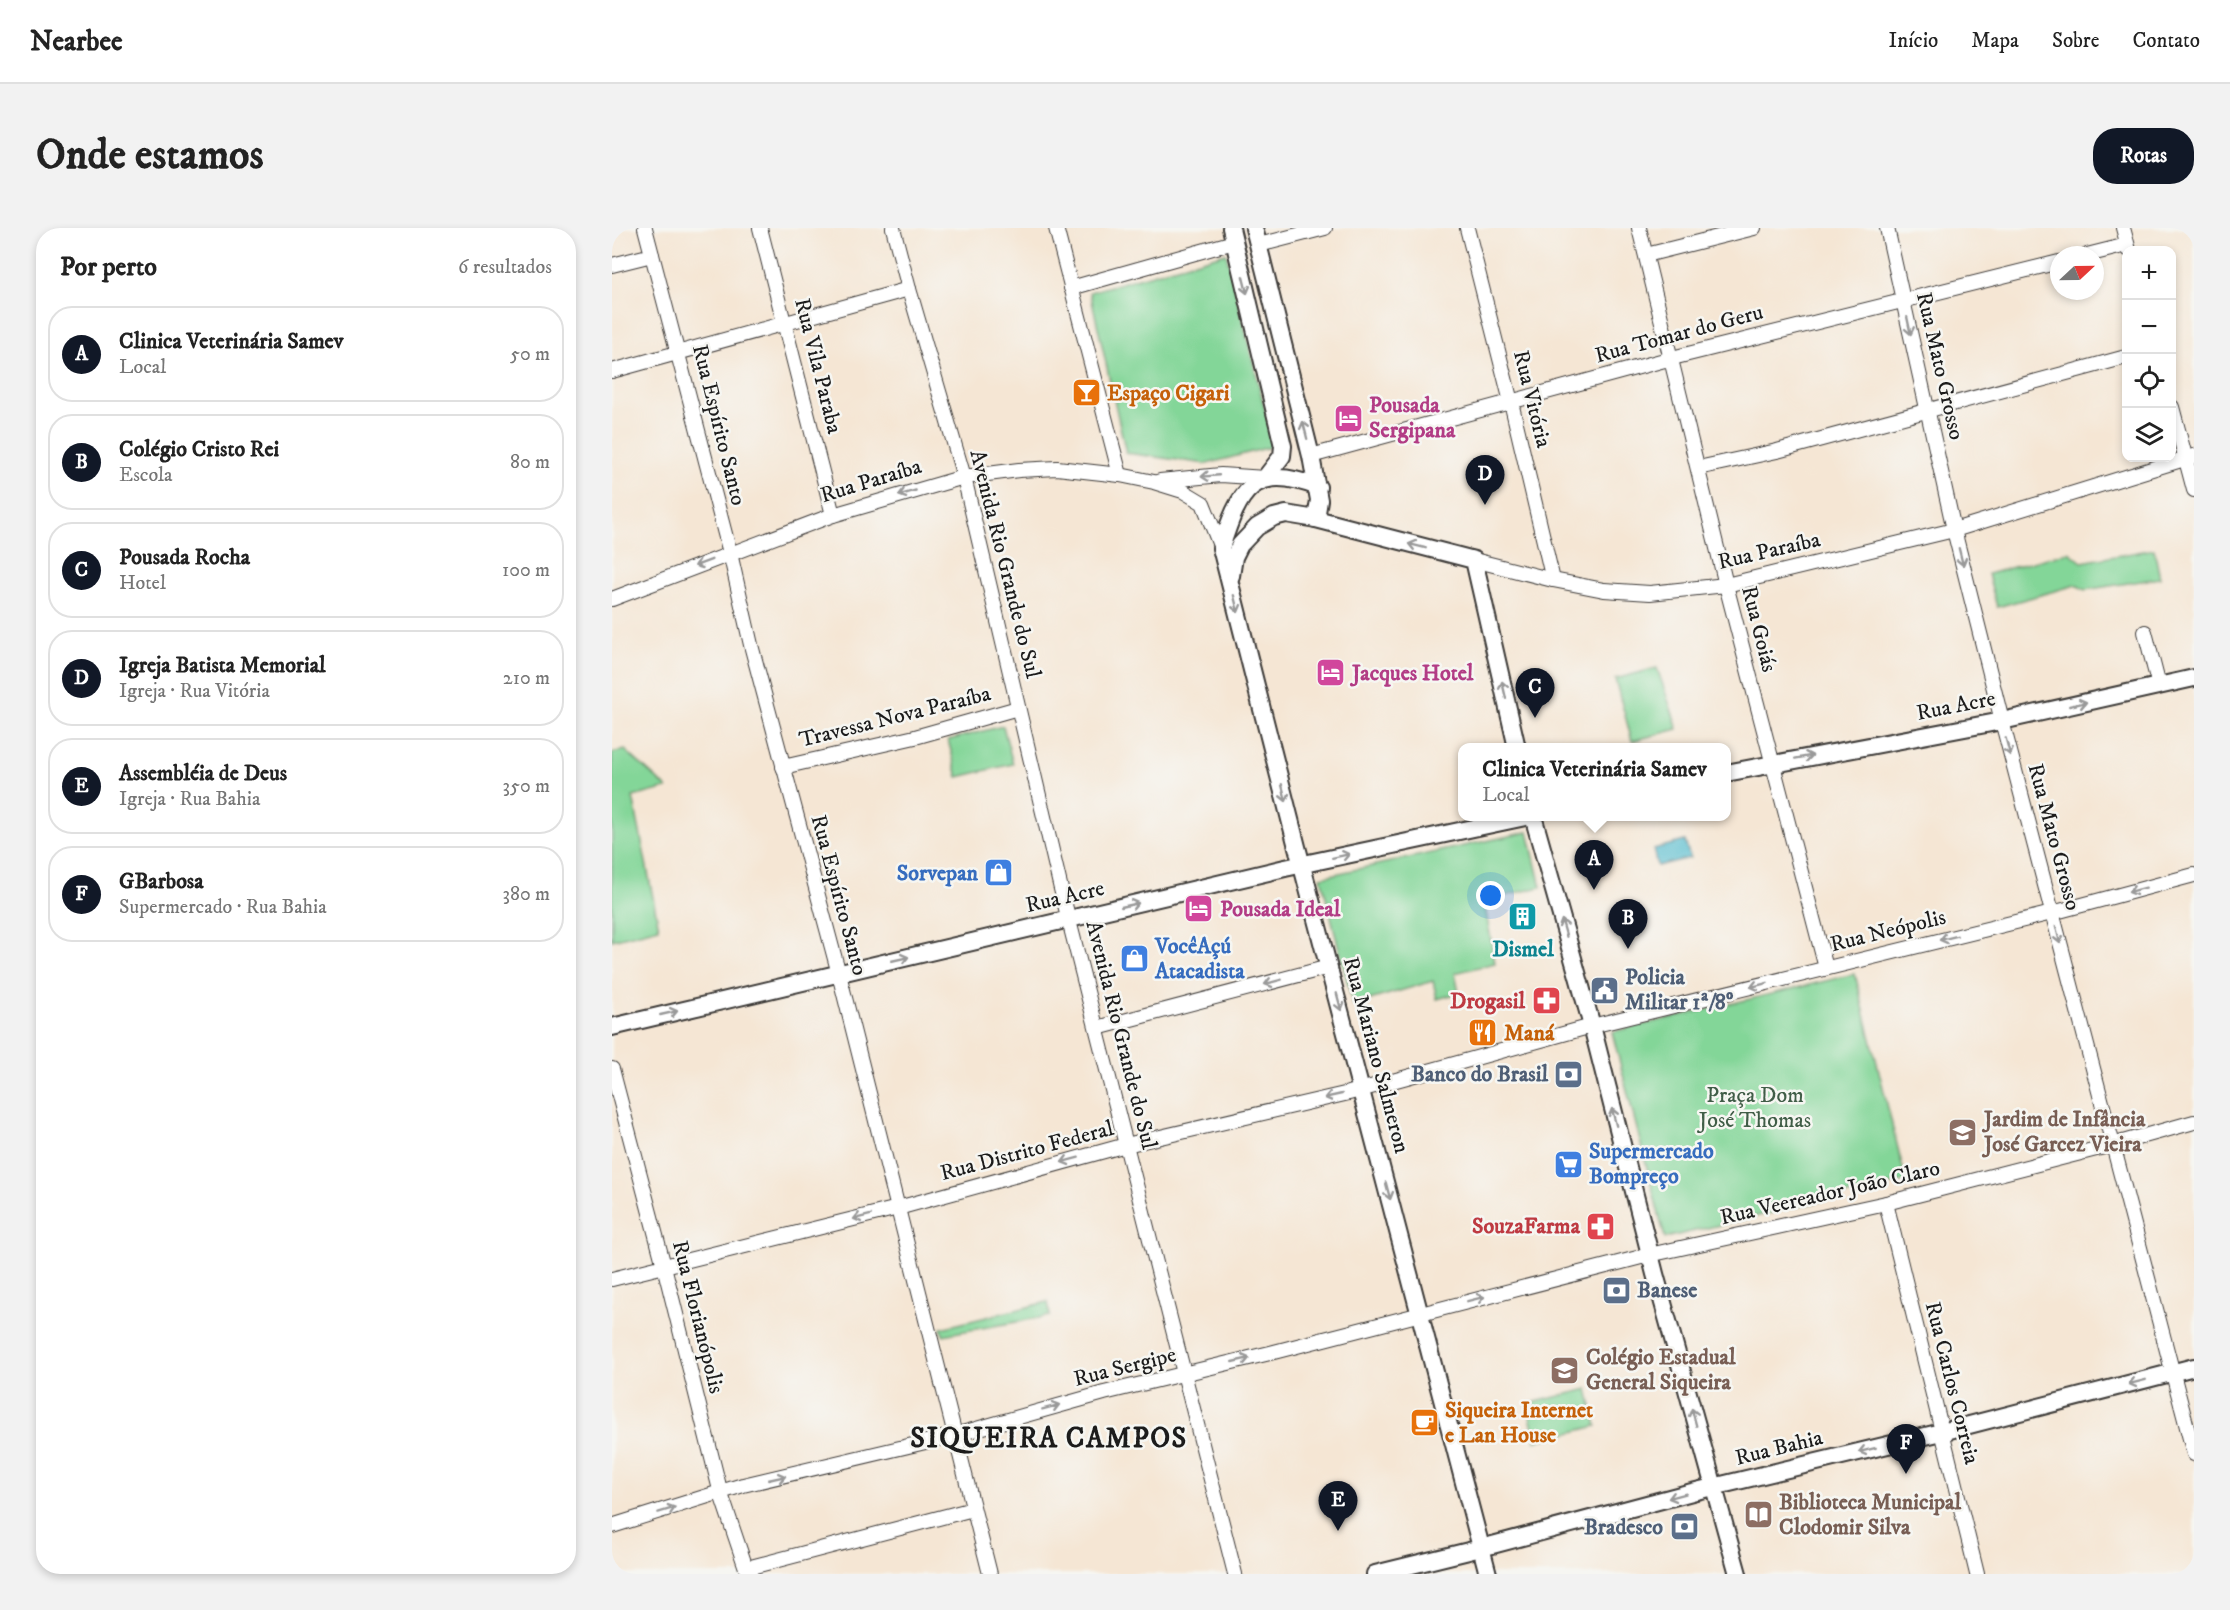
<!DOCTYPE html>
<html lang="pt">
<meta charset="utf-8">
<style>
body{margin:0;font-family:"IM FELL DW Pica",serif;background:#f2f2f2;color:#222}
.controls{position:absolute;right:18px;top:18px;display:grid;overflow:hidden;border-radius:12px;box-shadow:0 3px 9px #0003}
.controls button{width:54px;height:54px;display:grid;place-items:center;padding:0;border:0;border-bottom:2px solid #e0e0e0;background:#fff;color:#222;font:30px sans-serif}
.compass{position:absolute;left:1438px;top:18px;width:54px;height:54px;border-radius:50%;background:#fff;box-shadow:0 3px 9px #0003;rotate:68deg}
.you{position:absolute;left:879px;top:668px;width:21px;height:21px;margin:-15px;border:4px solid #fff;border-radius:50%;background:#1a73e8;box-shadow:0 0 0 9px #1a73e833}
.badge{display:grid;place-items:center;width:39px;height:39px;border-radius:50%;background:#111827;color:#fff;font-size:20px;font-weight:700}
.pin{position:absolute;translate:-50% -50px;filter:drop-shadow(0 2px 3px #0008)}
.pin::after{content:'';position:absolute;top:32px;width:21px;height:18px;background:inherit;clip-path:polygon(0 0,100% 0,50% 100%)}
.popup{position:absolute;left:846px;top:515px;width:273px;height:78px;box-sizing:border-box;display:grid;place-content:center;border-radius:12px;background:#fff;filter:drop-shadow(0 2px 4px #0005);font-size:20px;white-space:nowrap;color:#767676}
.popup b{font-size:22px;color:#222}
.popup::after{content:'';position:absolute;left:50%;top:100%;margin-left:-12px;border:12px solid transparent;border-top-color:#fff}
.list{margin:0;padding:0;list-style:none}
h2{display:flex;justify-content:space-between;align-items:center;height:78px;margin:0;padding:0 24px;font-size:26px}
h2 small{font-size:20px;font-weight:400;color:#767676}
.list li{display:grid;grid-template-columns:39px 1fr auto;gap:18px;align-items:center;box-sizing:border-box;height:96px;margin:0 12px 12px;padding:0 12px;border:2px solid #e0e0e0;border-radius:24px}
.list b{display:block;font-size:22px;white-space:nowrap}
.list p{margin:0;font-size:20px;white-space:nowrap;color:#767676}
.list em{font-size:20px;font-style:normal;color:#767676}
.icon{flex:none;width:33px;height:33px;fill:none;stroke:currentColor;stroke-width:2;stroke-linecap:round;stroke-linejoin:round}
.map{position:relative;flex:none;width:1582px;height:1346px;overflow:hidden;border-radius:24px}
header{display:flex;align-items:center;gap:36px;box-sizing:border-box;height:84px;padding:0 30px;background:#fff;border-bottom:2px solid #e0e0e0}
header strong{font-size:28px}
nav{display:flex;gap:33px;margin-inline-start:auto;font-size:21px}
.intro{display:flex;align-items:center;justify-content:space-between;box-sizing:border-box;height:144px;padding:0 36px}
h1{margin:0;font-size:42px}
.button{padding:15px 27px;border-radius:24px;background:#111827;color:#fff;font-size:21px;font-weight:700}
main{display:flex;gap:36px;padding:0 36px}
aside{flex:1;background:#fff;border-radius:24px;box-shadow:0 3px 9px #0003}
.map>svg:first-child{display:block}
</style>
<header>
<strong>Nearbee</strong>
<nav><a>Início</a><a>Mapa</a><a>Sobre</a><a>Contato</a></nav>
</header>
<div class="intro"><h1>Onde estamos</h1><a class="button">Rotas</a></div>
<main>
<aside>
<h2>Por perto<small>6 resultados</small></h2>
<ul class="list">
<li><span class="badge">A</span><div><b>Clinica Veterinária Samev</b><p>Local</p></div><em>50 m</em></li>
<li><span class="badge">B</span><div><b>Colégio Cristo Rei</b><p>Escola</p></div><em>80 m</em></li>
<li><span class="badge">C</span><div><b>Pousada Rocha</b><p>Hotel</p></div><em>100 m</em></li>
<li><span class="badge">D</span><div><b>Igreja Batista Memorial</b><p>Igreja · Rua Vitória</p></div><em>210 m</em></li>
<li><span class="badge">E</span><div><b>Assembléia de Deus</b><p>Igreja · Rua Bahia</p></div><em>350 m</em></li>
<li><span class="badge">F</span><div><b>GBarbosa</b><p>Supermercado · Rua Bahia</p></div><em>380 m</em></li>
</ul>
</aside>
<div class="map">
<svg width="1582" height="1346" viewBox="0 0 1582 1346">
<rect width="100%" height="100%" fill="#f6f6f2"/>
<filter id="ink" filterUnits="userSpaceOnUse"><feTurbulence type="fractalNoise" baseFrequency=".0167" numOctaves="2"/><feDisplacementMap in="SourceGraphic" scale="12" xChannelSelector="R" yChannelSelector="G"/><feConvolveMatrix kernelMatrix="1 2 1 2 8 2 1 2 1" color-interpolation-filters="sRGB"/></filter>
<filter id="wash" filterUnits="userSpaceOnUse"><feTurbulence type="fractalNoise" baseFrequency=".008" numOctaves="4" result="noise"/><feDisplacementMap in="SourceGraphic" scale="24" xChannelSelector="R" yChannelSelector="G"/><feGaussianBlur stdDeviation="1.35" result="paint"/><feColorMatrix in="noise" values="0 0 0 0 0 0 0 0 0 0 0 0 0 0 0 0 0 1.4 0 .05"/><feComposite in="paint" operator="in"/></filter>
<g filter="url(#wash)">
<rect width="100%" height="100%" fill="#f5e6d4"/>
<g fill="#83d698" stroke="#50795a" stroke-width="1.5">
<path d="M614,25L662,218L595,236L514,225L478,64Z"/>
<path d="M1542,321L1548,350L1473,362L1464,357L1385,379L1376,346L1457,324L1470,334Z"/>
<path d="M1045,440L1066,501L1020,513L1003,451Z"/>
<path d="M391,498L401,536L346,549L336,512Z"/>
<path d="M13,522L55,560L21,569L47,700L0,712V525Z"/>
<path d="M916,604L929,659L872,673L883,735L843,745L847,765L825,771L821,753L741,777L709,649Z"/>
<path d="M1243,746L1294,953L1053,1010L1000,804Z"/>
<path d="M436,1074L438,1088L331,1107L329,1100Z"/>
<path d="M976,1161L985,1198L924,1213L915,1176Z"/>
</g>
<path fill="#50bacd" stroke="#366b74" stroke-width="1.5" d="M1073,613L1078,630L1045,638L1041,621Z"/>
</g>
<g filter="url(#ink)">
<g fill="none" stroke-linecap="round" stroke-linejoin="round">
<defs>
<g id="minor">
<path d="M33,0L118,325L139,417L227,746L378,1346"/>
<path d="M148,0L221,287"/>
<path d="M281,0L297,61L352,249L449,661L623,1346"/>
<path d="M444,0L508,247"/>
<path d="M855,0L899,174L941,352"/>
<path d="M1027,0L1114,357L1214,740"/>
<path d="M1275,0L1342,302L1390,493L1582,1226"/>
<path d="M1511,0L1517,22"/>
<path d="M647,17L713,0"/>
<path d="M1034,27L1142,0"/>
<path d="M1475,27L1515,17"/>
<path d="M0,37L40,27"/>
<path d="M459,60L622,14"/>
<path d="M0,143L297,61"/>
<path d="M1560,179L1582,262"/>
<path d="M699,228L1060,130L1447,34"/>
<path d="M1086,240L1165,223L1514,129"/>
<path d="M548,253L609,247L653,250"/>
<path d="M862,332L941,352L992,362L1038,365L1114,357L1342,302L1582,228"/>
<path d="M0,371L221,287L352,249L407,242L445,240L508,247L542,254L571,263L591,275L609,320"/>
<path d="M1533,404L1547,458"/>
<path d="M171,539L303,509L406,480"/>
<path d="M485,800L717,739"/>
<path d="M0,841L52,1038L109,1266L136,1346"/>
<path d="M1274,975L1365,1346"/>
<path d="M0,1051L286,980L514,917L737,865L980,798L1440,685L1582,647"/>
<path d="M0,1298L131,1257L343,1207L492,1165L658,1125L1037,1027L1274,975L1500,917L1582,894"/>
<path d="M135,1340L361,1281"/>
</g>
<g id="major">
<path d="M619,0L671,218L670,228L653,250"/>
<path d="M642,0L699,228L707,272L704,291"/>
<path d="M706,259C641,234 627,263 609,320L685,619L876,1346"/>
<path d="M619,348L622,329L628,317L645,299L662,289L674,286L704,291L862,332L905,520"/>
<path d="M1114,545L1390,493L1582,450"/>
<path d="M921,588L980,798L1043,1046L1126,1346"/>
<path d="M0,799L673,640L918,588"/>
<path d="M763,1346L869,1320L1080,1264L1330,1204L1582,1139"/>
</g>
</defs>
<use href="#minor" stroke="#3d3a38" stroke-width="16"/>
<use href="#major" stroke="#3d3a38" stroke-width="20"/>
<use href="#minor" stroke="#fff" stroke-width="14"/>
<use href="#major" stroke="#fff" stroke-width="16"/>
</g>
<defs><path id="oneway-shaft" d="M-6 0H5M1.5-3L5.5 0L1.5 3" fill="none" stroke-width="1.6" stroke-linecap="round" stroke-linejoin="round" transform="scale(1.5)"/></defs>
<g stroke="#999">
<use href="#oneway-shaft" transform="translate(633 57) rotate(76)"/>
<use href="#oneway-shaft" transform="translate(1297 98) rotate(78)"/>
<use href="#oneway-shaft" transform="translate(693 202) rotate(-104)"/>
<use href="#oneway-shaft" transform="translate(598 248) rotate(175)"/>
<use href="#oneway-shaft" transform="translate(295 265) rotate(164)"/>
<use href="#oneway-shaft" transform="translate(805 318) rotate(-166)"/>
<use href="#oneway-shaft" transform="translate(1349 329) rotate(76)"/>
<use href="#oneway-shaft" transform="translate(91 335) rotate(159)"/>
<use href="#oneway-shaft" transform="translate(624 376) rotate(76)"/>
<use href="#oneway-shaft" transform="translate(892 462) rotate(-103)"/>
<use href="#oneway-shaft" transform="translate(1466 476) rotate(-13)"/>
<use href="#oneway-shaft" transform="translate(1396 519) rotate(75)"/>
<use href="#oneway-shaft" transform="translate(1192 529) rotate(-10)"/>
<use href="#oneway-shaft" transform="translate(672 565) rotate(76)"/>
<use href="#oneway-shaft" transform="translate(729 628) rotate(-12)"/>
<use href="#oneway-shaft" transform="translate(1525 662) rotate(165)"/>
<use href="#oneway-shaft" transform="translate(518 677) rotate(-13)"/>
<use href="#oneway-shaft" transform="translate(952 700) rotate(-106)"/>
<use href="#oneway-shaft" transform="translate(1446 707) rotate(76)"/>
<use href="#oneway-shaft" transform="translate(1336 710) rotate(166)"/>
<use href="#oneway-shaft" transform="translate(288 731) rotate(-13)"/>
<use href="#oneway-shaft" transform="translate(661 754) rotate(165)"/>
<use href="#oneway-shaft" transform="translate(1147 757) rotate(166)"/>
<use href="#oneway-shaft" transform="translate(727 774) rotate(75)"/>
<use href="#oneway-shaft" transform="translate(57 785) rotate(-13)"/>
<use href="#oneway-shaft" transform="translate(721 868) rotate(167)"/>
<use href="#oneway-shaft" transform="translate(1002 889) rotate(-104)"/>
<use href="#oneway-shaft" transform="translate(458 932) rotate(165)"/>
<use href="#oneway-shaft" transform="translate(776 963) rotate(75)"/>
<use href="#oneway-shaft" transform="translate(250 989) rotate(166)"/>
<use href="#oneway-shaft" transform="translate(864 1071) rotate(-14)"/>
<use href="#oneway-shaft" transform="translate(629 1132) rotate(-13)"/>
<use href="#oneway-shaft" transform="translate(1525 1154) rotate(166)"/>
<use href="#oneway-shaft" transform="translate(439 1179) rotate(-15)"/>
<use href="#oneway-shaft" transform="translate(1082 1189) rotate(-105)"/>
<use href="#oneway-shaft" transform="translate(1255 1222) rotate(166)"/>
<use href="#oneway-shaft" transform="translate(165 1250) rotate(-13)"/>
<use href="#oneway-shaft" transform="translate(1065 1268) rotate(165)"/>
<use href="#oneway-shaft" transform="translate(55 1282) rotate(-17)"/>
</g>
</g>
<defs>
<symbol id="bar-square" viewBox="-11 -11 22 22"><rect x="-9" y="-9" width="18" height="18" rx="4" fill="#e8710a" stroke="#f6f6f2"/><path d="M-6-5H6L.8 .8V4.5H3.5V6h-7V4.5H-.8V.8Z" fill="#fff"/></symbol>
<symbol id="hotel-square" viewBox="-11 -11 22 22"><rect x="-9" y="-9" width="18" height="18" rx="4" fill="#d1479c" stroke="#f6f6f2"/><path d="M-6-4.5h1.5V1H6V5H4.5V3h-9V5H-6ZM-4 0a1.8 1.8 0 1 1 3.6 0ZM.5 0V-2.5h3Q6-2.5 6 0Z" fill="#fff"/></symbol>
<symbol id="shop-square" viewBox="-11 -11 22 22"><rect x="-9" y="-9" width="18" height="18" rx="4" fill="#3f7fe0" stroke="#f6f6f2"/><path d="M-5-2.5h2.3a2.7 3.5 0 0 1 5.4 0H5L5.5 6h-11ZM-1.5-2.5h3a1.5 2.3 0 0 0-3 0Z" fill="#fff"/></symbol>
<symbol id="building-square" viewBox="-11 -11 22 22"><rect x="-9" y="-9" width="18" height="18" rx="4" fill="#0f9aa8" stroke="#f6f6f2"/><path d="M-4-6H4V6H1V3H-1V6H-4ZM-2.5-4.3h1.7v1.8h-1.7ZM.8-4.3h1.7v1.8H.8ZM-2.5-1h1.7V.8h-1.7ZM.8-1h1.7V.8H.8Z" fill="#fff"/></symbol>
<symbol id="civic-square" viewBox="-11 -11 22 22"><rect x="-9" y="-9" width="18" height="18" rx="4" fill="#5c6f8a" stroke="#f6f6f2"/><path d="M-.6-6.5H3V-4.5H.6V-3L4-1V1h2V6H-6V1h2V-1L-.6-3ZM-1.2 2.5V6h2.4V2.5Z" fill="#fff"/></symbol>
<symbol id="pharmacy-square" viewBox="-11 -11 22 22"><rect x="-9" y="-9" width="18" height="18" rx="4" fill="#e0444e" stroke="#f6f6f2"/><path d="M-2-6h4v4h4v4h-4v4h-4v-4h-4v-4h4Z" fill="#fff"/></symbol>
<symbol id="restaurant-square" viewBox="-11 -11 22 22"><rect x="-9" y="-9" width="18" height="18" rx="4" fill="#e8710a" stroke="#f6f6f2"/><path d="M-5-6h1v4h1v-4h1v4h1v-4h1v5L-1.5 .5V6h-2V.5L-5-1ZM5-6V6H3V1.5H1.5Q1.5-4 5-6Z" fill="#fff"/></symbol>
<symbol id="bank-square" viewBox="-11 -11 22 22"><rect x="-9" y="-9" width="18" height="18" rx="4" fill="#5c6f8a" stroke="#f6f6f2"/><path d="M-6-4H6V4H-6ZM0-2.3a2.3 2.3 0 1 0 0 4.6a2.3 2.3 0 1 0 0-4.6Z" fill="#fff"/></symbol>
<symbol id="school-square" viewBox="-11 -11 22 22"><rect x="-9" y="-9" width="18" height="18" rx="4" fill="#8d6e63" stroke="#f6f6f2"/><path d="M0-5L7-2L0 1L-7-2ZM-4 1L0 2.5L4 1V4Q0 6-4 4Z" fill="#fff"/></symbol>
<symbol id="supermarket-square" viewBox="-11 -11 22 22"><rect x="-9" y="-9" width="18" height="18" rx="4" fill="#3f7fe0" stroke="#f6f6f2"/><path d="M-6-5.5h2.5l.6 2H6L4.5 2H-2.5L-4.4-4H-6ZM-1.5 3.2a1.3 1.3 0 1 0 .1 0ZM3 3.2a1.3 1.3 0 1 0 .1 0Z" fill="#fff"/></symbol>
<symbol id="cafe-square" viewBox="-11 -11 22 22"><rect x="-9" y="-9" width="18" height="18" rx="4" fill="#e8710a" stroke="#f6f6f2"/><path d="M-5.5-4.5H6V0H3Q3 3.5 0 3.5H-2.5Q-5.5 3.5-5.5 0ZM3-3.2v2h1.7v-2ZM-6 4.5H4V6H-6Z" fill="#fff"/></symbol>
<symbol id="library-square" viewBox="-11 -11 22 22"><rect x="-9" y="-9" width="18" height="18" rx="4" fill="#8d6e63" stroke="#f6f6f2"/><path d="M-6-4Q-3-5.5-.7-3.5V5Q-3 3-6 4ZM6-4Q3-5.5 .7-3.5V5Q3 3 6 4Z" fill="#fff"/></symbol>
</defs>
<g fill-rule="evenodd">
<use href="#bar-square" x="458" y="148" width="33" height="33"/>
<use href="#hotel-square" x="720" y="174" width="33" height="33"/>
<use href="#hotel-square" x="702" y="428" width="33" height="33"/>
<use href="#shop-square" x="370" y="628" width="33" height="33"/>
<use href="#hotel-square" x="570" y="664" width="33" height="33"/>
<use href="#building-square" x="894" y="672" width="33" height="33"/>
<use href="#shop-square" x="506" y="714" width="33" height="33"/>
<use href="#civic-square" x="976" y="746" width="33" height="33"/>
<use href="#pharmacy-square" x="918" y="756" width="33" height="33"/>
<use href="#restaurant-square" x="854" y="788" width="33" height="33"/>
<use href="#bank-square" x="940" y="830" width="33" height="33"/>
<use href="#school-square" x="1334" y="888" width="33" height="33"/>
<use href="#supermarket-square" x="940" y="920" width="33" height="33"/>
<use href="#pharmacy-square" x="972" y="982" width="33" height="33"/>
<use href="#bank-square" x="988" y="1046" width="33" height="33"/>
<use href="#school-square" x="936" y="1126" width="33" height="33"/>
<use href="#cafe-square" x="796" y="1178" width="33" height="33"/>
<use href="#library-square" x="1130" y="1270" width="33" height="33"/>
<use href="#bank-square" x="1056" y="1282" width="33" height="33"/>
</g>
<g text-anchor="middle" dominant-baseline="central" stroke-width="5" stroke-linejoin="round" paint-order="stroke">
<g font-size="22" fill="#1c1c1c" stroke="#f6f6f2">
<text transform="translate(1067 106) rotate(-15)">Rua Tomar do Geru</text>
<text transform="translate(206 138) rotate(76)">Rua Vila Paraba</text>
<text transform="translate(1328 138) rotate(77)">Rua Mato Grosso</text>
<text transform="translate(920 171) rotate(76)">Rua Vitória</text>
<text transform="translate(107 197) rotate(76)">Rua Espírito Santo</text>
<text transform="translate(259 253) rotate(-17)">Rua Paraíba</text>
<text transform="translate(1157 323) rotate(-13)">Rua Paraíba</text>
<text transform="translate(393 336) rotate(76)">Avenida Rio Grande do Sul</text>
<text transform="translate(1147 401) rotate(76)">Rua Goiás</text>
<text transform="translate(1344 478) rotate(-11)">Rua Acre</text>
<text transform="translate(283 489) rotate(-14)">Travessa Nova Paraíba</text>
<text transform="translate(1442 609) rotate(75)">Rua Mato Grosso</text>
<text transform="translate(227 667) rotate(75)">Rua Espírito Santo</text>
<text transform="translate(453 669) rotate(-13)">Rua Acre</text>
<text transform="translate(1276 703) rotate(-14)">Rua Neópolis</text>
<text transform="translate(509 807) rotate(76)">Avenida Rio Grande do Sul</text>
<text transform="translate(764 827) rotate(75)">Rua Mariano Salmeron</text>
<text transform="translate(415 923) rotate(-15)">Rua Distrito Federal</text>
<text transform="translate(1218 965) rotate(-13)">Rua Veereador João Claro</text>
<text transform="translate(86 1089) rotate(76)">Rua Florianópolis</text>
<text transform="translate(513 1139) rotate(-14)">Rua Sergipe</text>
<text transform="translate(1340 1155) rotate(76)">Rua Carlos Correia</text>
<text transform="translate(1167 1220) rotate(-14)">Rua Bahia</text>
</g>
<g font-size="22" font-weight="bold" fill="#c56008" stroke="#f6f6f2" text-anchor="start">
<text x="495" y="165">Espaço Cigari</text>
<text x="892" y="805">Maná</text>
<text x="833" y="1182">Siqueira Internet<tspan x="833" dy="25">e Lan House</tspan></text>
</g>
<g font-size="22" font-weight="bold" fill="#b23c85" stroke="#f6f6f2" text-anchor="start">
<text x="757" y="177">Pousada<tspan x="757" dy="25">Sergipana</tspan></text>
<text x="740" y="445">Jacques Hotel</text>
<text x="608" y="681">Pousada Ideal</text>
</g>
<g font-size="22" font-weight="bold" fill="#366cbe" stroke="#f6f6f2" text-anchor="start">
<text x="366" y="645" text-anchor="end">Sorvepan</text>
<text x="543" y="718">VocêAçú<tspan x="543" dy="25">Atacadista</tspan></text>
<text x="977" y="923">Supermercado<tspan x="977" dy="25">Bompreço</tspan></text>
</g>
<g font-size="22" font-weight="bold" fill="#0d838f" stroke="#f6f6f2">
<text x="911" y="721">Dismel</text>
</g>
<g font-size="22" font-weight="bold" fill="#4e5e75" stroke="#f6f6f2" text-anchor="start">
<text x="1013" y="749">Policia<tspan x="1013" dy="25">Militar 1ª/8º</tspan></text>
<text x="936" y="846" text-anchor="end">Banco do Brasil</text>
<text x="1025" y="1062">Banese</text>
<text x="1051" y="1299" text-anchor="end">Bradesco</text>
</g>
<g font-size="22" font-weight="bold" fill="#be3a42" stroke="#f6f6f2" text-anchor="end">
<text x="913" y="773">Drogasil</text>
<text x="968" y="998">SouzaFarma</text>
</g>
<g font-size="22" fill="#405d47" stroke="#f6f6f2">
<text x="1143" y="867">Praça Dom<tspan x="1143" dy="25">José Thomas</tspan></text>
</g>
<g font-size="22" font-weight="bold" fill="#785e54" stroke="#f6f6f2" text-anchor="start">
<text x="1372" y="891">Jardim de Infância<tspan x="1372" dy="25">José Garcez Vieira</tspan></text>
<text x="974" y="1129">Colégio Estadual<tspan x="974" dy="25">General Siqueira</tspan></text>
<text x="1167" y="1274">Biblioteca Municipal<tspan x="1167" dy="25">Clodomir Silva</tspan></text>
</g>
<g font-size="28" font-weight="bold" letter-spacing="1.5" fill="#1c1c1c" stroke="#f6f6f2">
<text x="437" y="1210">SIQUEIRA CAMPOS</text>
</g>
</g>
</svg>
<div class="controls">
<button>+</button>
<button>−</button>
<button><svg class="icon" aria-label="locate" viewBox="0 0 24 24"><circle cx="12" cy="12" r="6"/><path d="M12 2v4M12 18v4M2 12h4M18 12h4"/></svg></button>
<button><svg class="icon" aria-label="layers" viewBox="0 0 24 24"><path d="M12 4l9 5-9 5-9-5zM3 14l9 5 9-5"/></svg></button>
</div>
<svg class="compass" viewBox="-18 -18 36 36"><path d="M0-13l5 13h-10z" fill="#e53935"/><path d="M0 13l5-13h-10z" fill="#767676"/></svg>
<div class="you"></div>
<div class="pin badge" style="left:982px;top:662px">A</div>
<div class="popup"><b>Clinica Veterinária Samev</b>Local</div>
<div class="pin badge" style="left:1016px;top:721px">B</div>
<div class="pin badge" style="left:923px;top:490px">C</div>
<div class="pin badge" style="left:873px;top:277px">D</div>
<div class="pin badge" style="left:726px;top:1303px">E</div>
<div class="pin badge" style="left:1294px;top:1246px">F</div>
</div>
</main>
